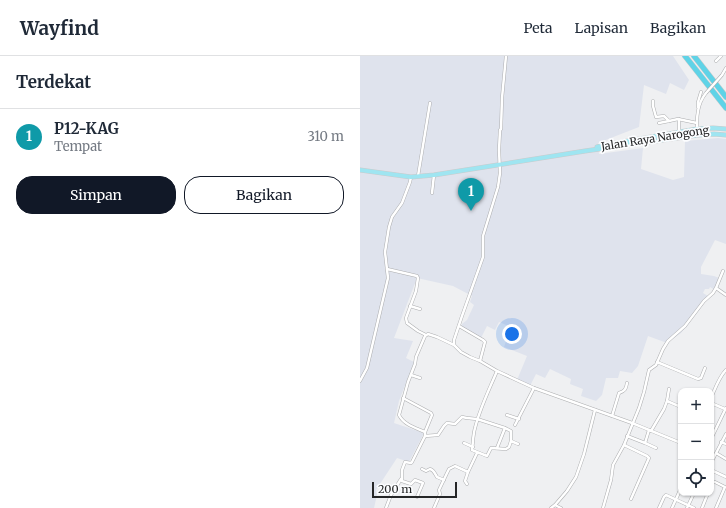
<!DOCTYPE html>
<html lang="id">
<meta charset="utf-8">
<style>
body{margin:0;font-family:Merriweather,serif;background:#f2f2f3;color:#1f2937}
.controls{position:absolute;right:12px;bottom:12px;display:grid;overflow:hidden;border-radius:8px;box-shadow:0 1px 3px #0004}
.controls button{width:36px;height:36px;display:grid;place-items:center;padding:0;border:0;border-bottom:1px solid #e0e1e3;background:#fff;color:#1f2937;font:20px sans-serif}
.scale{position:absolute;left:12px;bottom:10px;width:85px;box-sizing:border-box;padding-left:4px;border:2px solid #252627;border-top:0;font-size:11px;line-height:14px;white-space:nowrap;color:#252627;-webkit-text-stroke:3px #fcfdff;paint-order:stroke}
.you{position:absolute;left:152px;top:278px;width:14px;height:14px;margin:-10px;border:3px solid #fff;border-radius:50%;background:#1a73e8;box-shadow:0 0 0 6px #1a73e833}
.badge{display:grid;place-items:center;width:26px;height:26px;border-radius:50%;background:#111827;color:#fff;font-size:13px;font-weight:700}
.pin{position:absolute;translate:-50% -33px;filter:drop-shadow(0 1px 2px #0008)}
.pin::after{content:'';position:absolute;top:21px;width:14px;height:12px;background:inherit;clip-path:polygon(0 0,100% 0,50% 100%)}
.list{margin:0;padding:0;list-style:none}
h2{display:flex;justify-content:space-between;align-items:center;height:52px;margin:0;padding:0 16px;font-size:17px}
h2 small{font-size:13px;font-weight:400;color:#747a83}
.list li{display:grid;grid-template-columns:26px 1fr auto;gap:12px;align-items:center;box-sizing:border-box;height:56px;padding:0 16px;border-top:1px solid #e0e1e3}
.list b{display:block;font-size:15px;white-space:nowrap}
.list p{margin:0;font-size:13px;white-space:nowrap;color:#747a83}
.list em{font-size:13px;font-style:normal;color:#747a83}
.actions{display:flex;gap:8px;padding:12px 16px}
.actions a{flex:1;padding:9px 0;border:1px solid #111827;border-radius:16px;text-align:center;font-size:14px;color:#111827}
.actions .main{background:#111827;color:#fff}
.icon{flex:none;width:22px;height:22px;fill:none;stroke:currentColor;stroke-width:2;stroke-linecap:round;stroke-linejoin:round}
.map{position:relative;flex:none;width:366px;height:452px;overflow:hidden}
header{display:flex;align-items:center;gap:24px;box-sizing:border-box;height:56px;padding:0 20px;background:#fff;border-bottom:1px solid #e0e1e3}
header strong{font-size:19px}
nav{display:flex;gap:22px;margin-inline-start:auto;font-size:14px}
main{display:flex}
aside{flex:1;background:#fff}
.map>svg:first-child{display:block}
</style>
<header>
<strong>Wayfind</strong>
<nav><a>Peta</a><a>Lapisan</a><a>Bagikan</a></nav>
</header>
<main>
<aside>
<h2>Terdekat<small></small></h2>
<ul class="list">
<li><span class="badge" style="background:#0f9aa8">1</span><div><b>P12-KAG</b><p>Tempat</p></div><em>310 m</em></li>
</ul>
<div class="actions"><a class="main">Simpan</a><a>Bagikan</a></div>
</aside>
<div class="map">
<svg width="366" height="452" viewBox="0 0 366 452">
<rect width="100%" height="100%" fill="#eff0f2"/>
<path fill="#dfe3ed" d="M0,0H313L329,24L324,34L310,27L306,38L284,29L279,71L238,87L239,98L283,92L281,113L313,124L324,121L325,85L358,82L366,83V188L355,184L341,211V218L354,220L359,222L355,234L350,231L349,233H345L343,237L348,240L341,251L321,277L307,287L288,280L278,310L272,317L260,315L258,322H246L242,339L236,345L221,340L223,333L210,328L211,323L190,313L185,322L176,318L170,330L157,324L167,300L144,291L151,271L139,266L135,274L127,270L121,282L102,271V268L107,264L114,249L110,246L112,240L93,230L57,222L34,282L53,285L46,302L54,306L39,345L34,367L64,377L49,406L37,402L16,434L17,439L14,452H0Z"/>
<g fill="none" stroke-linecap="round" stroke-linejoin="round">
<defs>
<g id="street">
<path d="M146,0L142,42L141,73L140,74L139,94L140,117L138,131L123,180V201L102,260L94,284V289L101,296L110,301L120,305L137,315L174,332L272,367L321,387"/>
<path d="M356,5L361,0"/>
<path d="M362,19L366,12"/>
<path d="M293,45V50L296,61L304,60L309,65L318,63L337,67"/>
<path d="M338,51V46L341,36"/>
<path d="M319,63V76"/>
<path d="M299,67L309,65"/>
<path d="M338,79C336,65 337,48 346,37"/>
<path d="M58,120L70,47"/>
<path d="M72,137L74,119"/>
<path d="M27,213L57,220L58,222L56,235L46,262L47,267L58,275L66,279"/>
<path d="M356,232L366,239"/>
<path d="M50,250L60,253"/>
<path d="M99,270L123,284L125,286L120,305"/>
<path d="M297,306L338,323L341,322L345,312"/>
<path d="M137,315C129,334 120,352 115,372C113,379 113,387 112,394L127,400L131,392L146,393L149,391L151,385L158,388"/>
<path d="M51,319L60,322"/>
<path d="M0,325L7,312L28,222L25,196L29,171L32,161L42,147L50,126L51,121"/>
<path d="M43,342L71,357L72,359L65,376"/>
<path d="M351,342C355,333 359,321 366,314"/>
<path d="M307,345L321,351"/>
<path d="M351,347L365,353"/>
<path d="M147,359L159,363"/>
<path d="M252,360L259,337C265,335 266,333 267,327"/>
<path d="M155,369L174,332"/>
<path d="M145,372L151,375V385"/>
<path d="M289,374L285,387L296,392"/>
<path d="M291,375L304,353L307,345L309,333"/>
<path d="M65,380V376C56,372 44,369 39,359L48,326L55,308L56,301L65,280L68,278L77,281L94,289"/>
<path d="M65,380L78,379L84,370L87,367L95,368L102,361L107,362L117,363L145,372L137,392"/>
<path d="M267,380L285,387"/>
<path d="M351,383L366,352"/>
<path d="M361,386L366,388"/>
<path d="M104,387L113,391"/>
<path d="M264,389L287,400L289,402L271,443"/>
<path d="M356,397L366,403"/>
<path d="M351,400L354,401L366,378"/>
<path d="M351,407L354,401"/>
<path d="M62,413L66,415L70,413C74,414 75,418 77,421L84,424"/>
<path d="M351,414L366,421"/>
<path d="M351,427H352L353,426H355L365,431L356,452"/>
<path d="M107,428L105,425L108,416"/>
<path d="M57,441L63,427L55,424L51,428L42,425V414L45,406L51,407L52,406L65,380"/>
<path d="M195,449L201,452"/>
<path d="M26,452L31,439L41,423"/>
<path d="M74,452L80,438L79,434L87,417L89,413L95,410L108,416L117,397"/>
<path d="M191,452L195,449L207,435L216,421L224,398L235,354"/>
<path d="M243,452L251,424L253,409L264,389L279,352L284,336L289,314L296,309L303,293L308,285L325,270L344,245L353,237L356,232L363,215"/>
<path d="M299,452L304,441L306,439L334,452"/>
<path d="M312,452L321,432"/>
<path d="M327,452L334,437"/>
<path d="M342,452L348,437"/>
</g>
<g id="primary">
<path d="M237,91L245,89L337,73L353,72L366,73"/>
<path d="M0,114L51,121L74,119L225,95L338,79L354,78L366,79"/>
</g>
<g id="highway">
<path d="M325,0L366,52"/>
<path d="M334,0L366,41"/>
</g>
</defs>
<use href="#street" stroke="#adaeb0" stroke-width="3.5"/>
<use href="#primary" stroke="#cbcbcb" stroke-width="5"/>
<use href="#highway" stroke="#cbcbcb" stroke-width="6"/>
<use href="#street" stroke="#fff" stroke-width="2.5"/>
<use href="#primary" stroke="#9fe5f1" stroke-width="4"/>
<use href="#highway" stroke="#5fd3e7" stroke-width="5"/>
<defs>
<path id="street-bridge" d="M346,37L362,19"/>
</defs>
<use href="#street-bridge" stroke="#adaeb0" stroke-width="3.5" stroke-linecap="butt"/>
<use href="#street-bridge" stroke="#fff" stroke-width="2.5"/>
</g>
<g text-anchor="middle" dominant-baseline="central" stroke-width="3.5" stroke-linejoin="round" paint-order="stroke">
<g font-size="11" fill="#252627" stroke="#fcfdff">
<text transform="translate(295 82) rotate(-9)">Jalan Raya Narogong</text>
</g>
</g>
</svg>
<div class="controls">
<button>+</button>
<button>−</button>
<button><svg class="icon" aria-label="locate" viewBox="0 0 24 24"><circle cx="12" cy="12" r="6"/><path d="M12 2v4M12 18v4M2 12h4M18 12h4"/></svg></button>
</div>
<div class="scale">200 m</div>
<div class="you"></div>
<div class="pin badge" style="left:111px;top:155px;background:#0f9aa8">1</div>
</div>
</main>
